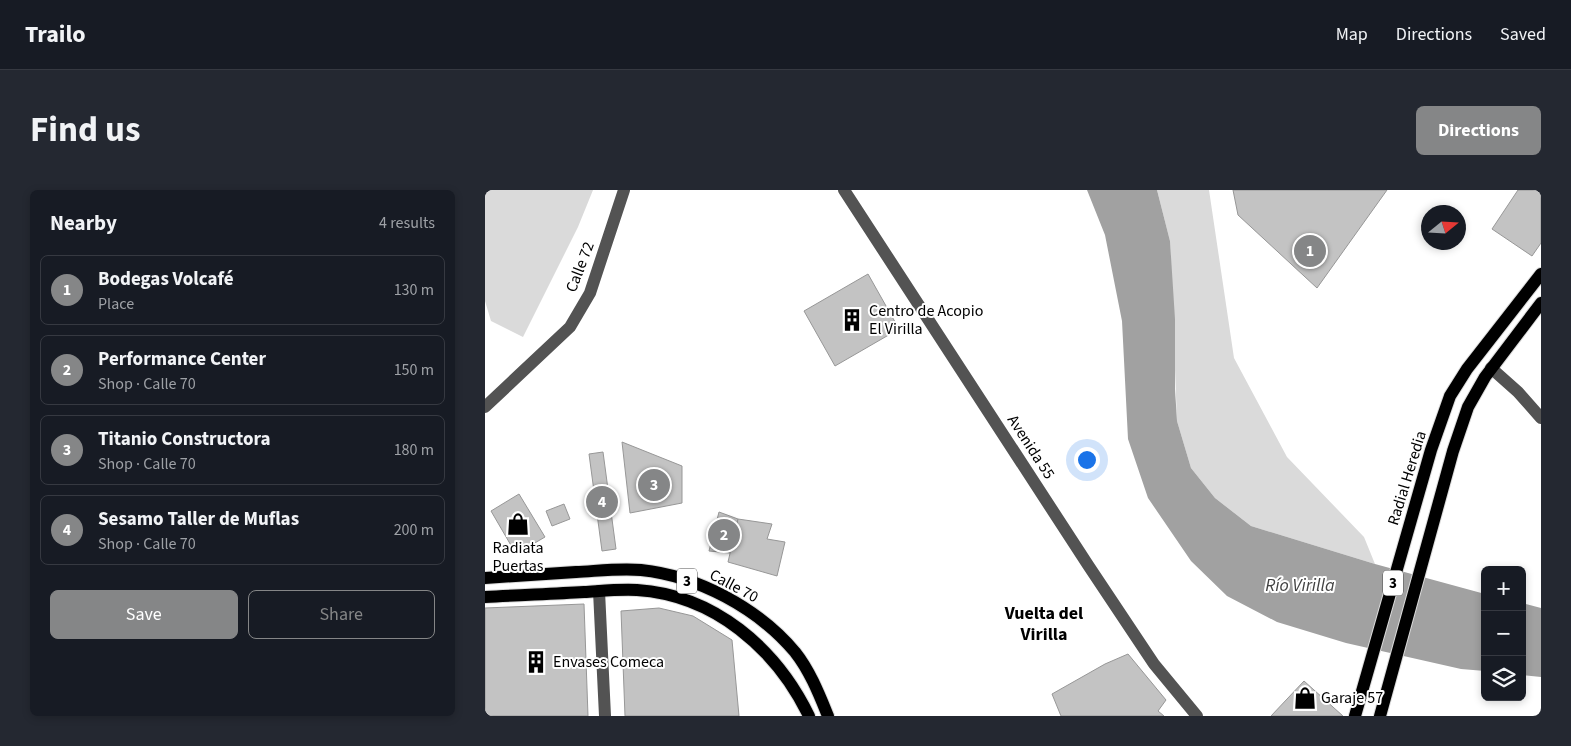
<!DOCTYPE html>
<meta charset="utf-8">
<style>
body{margin:0;font-family:"Source Sans 3",sans-serif;background:#242831;color:#f1f3f6}
.controls{position:absolute;right:15px;bottom:15px;display:grid;overflow:hidden;border-radius:8px;box-shadow:0 2px 8px #0003}
.controls button{width:45px;height:45px;display:grid;place-items:center;padding:0;border:0;border-bottom:1px solid #363941;background:#171b24;color:#f1f3f6;font:25px sans-serif}
.compass{position:absolute;left:936px;top:15px;width:45px;height:45px;border-radius:50%;background:#171b24;box-shadow:0 2px 8px #0003;rotate:72deg}
.you{position:absolute;left:601px;top:269px;width:18px;height:18px;margin:-12px;border:4px solid #fff;border-radius:50%;background:#1a73e8;box-shadow:0 0 0 8px #1a73e833}
.badge{display:grid;place-items:center;width:32px;height:32px;border-radius:50%;background:#858687;color:#fff;font-size:16px;font-weight:700}
.pin{position:absolute;translate:-50% -50%;border:2px solid #fff;box-shadow:0 1px 5px #0006}
.list{margin:0;padding:0;list-style:none}
h2{display:flex;justify-content:space-between;align-items:center;height:65px;margin:0;padding:0 20px;font-size:21px}
h2 small{font-size:16px;font-weight:400;color:#9ea1a6}
.list li{display:grid;grid-template-columns:32px 1fr auto;gap:15px;align-items:center;box-sizing:border-box;height:70px;margin:0 10px 10px;padding:0 10px;border:1px solid #363941;border-radius:8px}
.list b{display:block;font-size:19px;white-space:nowrap}
.list p{margin:0;font-size:16px;white-space:nowrap;color:#9ea1a6}
.list em{font-size:16px;font-style:normal;color:#9ea1a6}
.actions{display:flex;gap:10px;padding:15px 20px}
.actions a{flex:1;padding:11px 0;border:1px solid #858687;border-radius:8px;text-align:center;font-size:18px;color:#858687}
.actions .main{background:#858687;color:#fff}
.icon{flex:none;width:28px;height:28px;fill:none;stroke:currentColor;stroke-width:2;stroke-linecap:round;stroke-linejoin:round}
.map{position:relative;flex:none;width:1056px;height:526px;overflow:hidden;border-radius:8px}
header{display:flex;align-items:center;gap:30px;box-sizing:border-box;height:70px;padding:0 25px;background:#171b24;border-bottom:1px solid #363941}
header strong{font-size:24px}
nav{display:flex;gap:28px;margin-inline-start:auto;font-size:18px}
.intro{display:flex;align-items:center;justify-content:space-between;box-sizing:border-box;height:120px;padding:0 30px}
h1{margin:0;font-size:35px}
.button{padding:12px 22px;border-radius:8px;background:#858687;color:#fff;font-size:18px;font-weight:700}
main{display:flex;gap:30px;padding:0 30px}
aside{flex:1;background:#171b24;border-radius:8px;box-shadow:0 2px 8px #0003}
.map>svg:first-child{display:block}
</style>
<header>
<strong>Trailo</strong>
<nav><a>Map</a><a>Directions</a><a>Saved</a></nav>
</header>
<div class="intro"><h1>Find us</h1><a class="button">Directions</a></div>
<main>
<aside>
<h2>Nearby<small>4 results</small></h2>
<ul class="list">
<li><span class="badge">1</span><div><b>Bodegas Volcafé</b><p>Place</p></div><em>130 m</em></li>
<li><span class="badge">2</span><div><b>Performance Center</b><p>Shop · Calle 70</p></div><em>150 m</em></li>
<li><span class="badge">3</span><div><b>Titanio Constructora</b><p>Shop · Calle 70</p></div><em>180 m</em></li>
<li><span class="badge">4</span><div><b>Sesamo Taller de Muflas</b><p>Shop · Calle 70</p></div><em>200 m</em></li>
</ul>
<div class="actions"><a class="main">Save</a><a>Share</a></div>
</aside>
<div class="map">
<svg width="1056" height="526" viewBox="0 0 1056 526">
<rect width="100%" height="100%" fill="#fff"/>
<g fill="#dadada">
<path d="M0,0H108L93,37L38,147L6,131L0,111Z"/>
<path d="M672,0H724L749,168L802,267L879,347L890,374L766,336L730,308L706,278L692,231L685,51Z"/>
</g>
<g fill="#a1a1a1">
<path d="M602,0H672L685,51L690,129V199L692,231L706,278L730,308L766,336L890,374L1000,404V481L976,479L861,453L792,432L742,406L706,371L663,308L643,249L637,131L620,45Z"/>
<path d="M1037,413L1056,418V487L1037,485Z"/>
</g>
<g fill="#c3c3c3" stroke="#979797">
<path d="M748,0H902L832,98L753,25Z"/>
<path d="M1033,0H1056V53L1047,66L1007,39Z"/>
<path d="M383,84L414,139L350,176L319,121Z"/>
<path d="M137,252L197,276V313L145,323Z"/>
<path d="M118,262L131,359L117,361L104,264Z"/>
<path d="M34,304L60,347L31,364L6,321Z"/>
<path d="M79,314L85,329L67,336L61,321Z"/>
<path d="M234,322L253,329L245,363L224,361Z"/>
<path d="M253,329L287,334L282,349L300,352L292,386L243,372Z"/>
<path d="M99,414L103,526H0V418Z"/>
<path d="M174,418L208,426L247,450L254,526H140L136,421Z"/>
<path d="M643,464L681,510L673,521L679,526H576L567,504L620,474Z"/>
<path d="M819,491L858,526H786Z"/>
</g>
<g fill="none" stroke-linecap="round" stroke-linejoin="round">
<defs>
<g id="major">
<path d="M0,388C30,386 61,384 91,382C112,381 135,378 156,380C213,386 273,418 310,462C325,481 334,504 343,526"/>
<path d="M0,407C33,405 66,404 99,402C116,401 134,399 152,400C229,405 291,458 324,526"/>
<path d="M870,526L946,260L965,206L982,179L1056,84"/>
<path d="M895,526L968,261L983,217L1000,187L1056,113"/>
</g>
</defs>
<use href="#major" stroke="#dbdbdb" stroke-width="14"/>
<g stroke="#535353" stroke-width="12">
<path d="M359,0L603,375L669,474L712,526"/>
<path d="M1006,178L1033,202L1056,228"/>
<path d="M0,217L85,137L105,103L139,0"/>
<path d="M114,401L120,526"/>
</g>
<use href="#major" stroke="#000" stroke-width="12"/>
</g>
<defs>
<symbol id="building-bare" viewBox="-9 -9 18 18"><path d="M-4-6H4V6H1V3H-1V6H-4ZM-2.5-4.3h1.7v1.8h-1.7ZM.8-4.3h1.7v1.8H.8ZM-2.5-1h1.7V.8h-1.7ZM.8-1h1.7V.8H.8Z" fill="#000" stroke="#fff" stroke-width="2.5" paint-order="stroke"/></symbol>
<symbol id="shop-bare" viewBox="-9 -9 18 18"><path d="M-5-2.5h2.3a2.7 3.5 0 0 1 5.4 0H5L5.5 6h-11ZM-1.5-2.5h3a1.5 2.3 0 0 0-3 0Z" fill="#000" stroke="#fff" stroke-width="2.5" paint-order="stroke"/></symbol>
</defs>
<g fill-rule="evenodd">
<use href="#building-bare" x="351" y="114" width="32" height="32"/>
<use href="#shop-bare" x="17" y="318" width="32" height="32"/>
<use href="#building-bare" x="35" y="456" width="32" height="32"/>
<use href="#shop-bare" x="804" y="492" width="32" height="32"/>
</g>
<g text-anchor="middle" dominant-baseline="central" stroke-width="4" stroke-linejoin="round" paint-order="stroke">
<g fill="#fff" stroke="#4c4c4c" stroke-width="1">
<rect x="192" y="378.5" width="20" height="25" rx="4"/>
<rect x="898" y="380.5" width="20" height="25" rx="4"/>
</g>
<g font-size="15" font-weight="bold" fill="#000">
<text x="202" y="391">3</text>
<text x="908" y="393">3</text>
</g>
<g font-size="16" fill="#000" stroke="#fff">
<text transform="translate(95 77) rotate(-69)">Calle 72</text>
<text transform="translate(546 257) rotate(57)">Avenida 55</text>
<text transform="translate(922 288) rotate(-73)">Radial Heredia</text>
<text transform="translate(249 396) rotate(28)">Calle 70</text>
</g>
<g font-size="16" fill="#000" stroke="#fff" text-anchor="start">
<text x="384" y="121">Centro de Acopio<tspan x="384" dy="18">El Virilla</tspan></text>
<text x="33" y="358" text-anchor="middle">Radiata<tspan x="33" dy="18">Puertas</tspan></text>
<text x="68" y="472">Envases Comeca</text>
<text x="836" y="508">Garaje 57</text>
</g>
<g font-size="18" font-style="italic" fill="#424242" stroke="#fff">
<text x="815" y="395">Río Virilla</text>
</g>
<g font-size="18" font-weight="bold" fill="#000" stroke="#fff">
<text x="559" y="423">Vuelta del<tspan x="559" dy="21">Virilla</tspan></text>
</g>
</g>
</svg>
<div class="controls">
<button>+</button>
<button>−</button>
<button><svg class="icon" aria-label="layers" viewBox="0 0 24 24"><path d="M12 4l9 5-9 5-9-5zM3 14l9 5 9-5"/></svg></button>
</div>
<svg class="compass" viewBox="-18 -18 36 36"><path d="M0-13l5 13h-10z" fill="#e53935"/><path d="M0 13l5-13h-10z" fill="#9ea1a6"/></svg>
<div class="you"></div>
<div class="pin badge" style="left:825px;top:61px">1</div>
<div class="pin badge" style="left:239px;top:345px">2</div>
<div class="pin badge" style="left:169px;top:295px">3</div>
<div class="pin badge" style="left:117px;top:312px">4</div>
</div>
</main>
